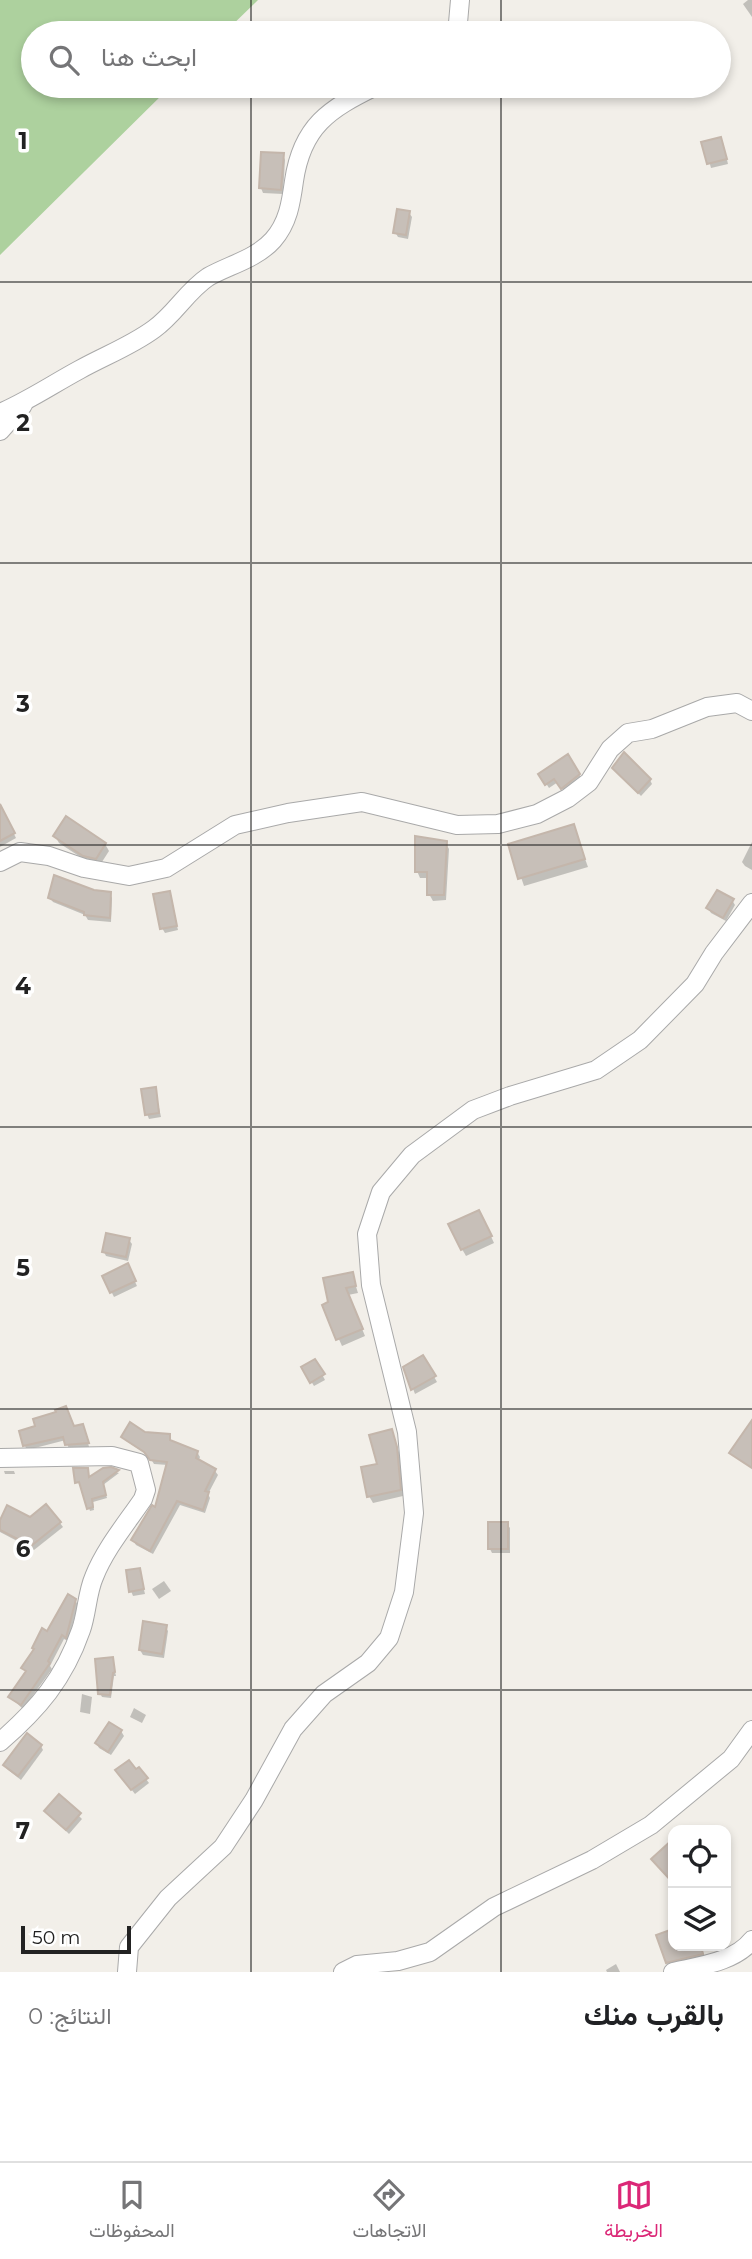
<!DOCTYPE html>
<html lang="ar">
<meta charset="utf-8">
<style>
body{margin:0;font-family:Montserrat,Vazirmatn,sans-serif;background:#f2f2f2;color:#202124;direction:rtl}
.controls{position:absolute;right:21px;bottom:21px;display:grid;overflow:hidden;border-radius:14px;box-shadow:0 4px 10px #0003}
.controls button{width:63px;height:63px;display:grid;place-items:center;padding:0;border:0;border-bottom:2px solid #e0e0e0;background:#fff;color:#202124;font:35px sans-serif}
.scale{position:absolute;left:21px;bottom:18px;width:110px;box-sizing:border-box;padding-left:7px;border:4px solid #222;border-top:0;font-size:19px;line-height:24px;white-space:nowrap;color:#222;-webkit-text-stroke:5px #fff;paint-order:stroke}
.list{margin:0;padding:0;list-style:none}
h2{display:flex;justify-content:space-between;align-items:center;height:91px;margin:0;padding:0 28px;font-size:30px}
h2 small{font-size:23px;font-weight:400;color:#757577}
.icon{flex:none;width:38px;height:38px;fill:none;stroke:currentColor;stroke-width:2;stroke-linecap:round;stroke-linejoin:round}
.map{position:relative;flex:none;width:752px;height:1972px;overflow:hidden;direction:ltr}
.search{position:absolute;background:#fff;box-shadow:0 4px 10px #0003;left:21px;right:21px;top:21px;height:77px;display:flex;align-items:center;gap:18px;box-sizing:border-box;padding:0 24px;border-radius:38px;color:#757577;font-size:26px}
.sheet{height:189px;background:#fff}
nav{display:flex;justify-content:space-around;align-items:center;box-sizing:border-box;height:98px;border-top:2px solid #e0e0e0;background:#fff;font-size:19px;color:#757577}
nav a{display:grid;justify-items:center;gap:4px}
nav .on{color:#db2777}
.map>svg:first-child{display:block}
</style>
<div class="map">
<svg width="752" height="1972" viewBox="0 0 752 1972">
<rect width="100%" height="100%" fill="#f2efe9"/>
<path fill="#add19e" d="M0,0H258L224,33H33V86H171L0,255Z"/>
<g fill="#0003">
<path d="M748,0H752V17L743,4Z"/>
<path d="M704,143H723L728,164L711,168Z"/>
<path d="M283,155L285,160L283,194L263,193L261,188Z"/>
<path d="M409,213L412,217L408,239L398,237L395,232Z"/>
<path d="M567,756L582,779L564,792L558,782L549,788L540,774Z"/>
<path d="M614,768L650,780L652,784L641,796Z"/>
<path d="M4,814L16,838L0,847V816Z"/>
<path d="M573,826L588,867L524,886L510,845Z"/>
<path d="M55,836L105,844L109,851L100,865L88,862L59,843Z"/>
<path d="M445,842L449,849L446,900L433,901L429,894V878H420L417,871Z"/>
<path d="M752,842V870L745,866L742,862Z"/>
<path d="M94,892L110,894L112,898L111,922L88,920L85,915L53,902L50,898Z"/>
<path d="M169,893L178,930L165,933L162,928Z"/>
<path d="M732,900L735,905L726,921L711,913L708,908Z"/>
<path d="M155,1089L161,1117L149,1119L147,1114Z"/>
<path d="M483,1219L494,1243L466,1256L462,1249Z"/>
<path d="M129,1240L132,1244L128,1261L106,1256L104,1252Z"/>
<path d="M127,1265L137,1286L114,1297L104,1277Z"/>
<path d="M352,1274L358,1293L348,1295L365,1336L342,1346L324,1306L330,1303Z"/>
<path d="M423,1357L437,1382L415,1394L405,1367Z"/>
<path d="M315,1361L325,1380L314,1386L303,1368Z"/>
<path d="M74,1428L85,1430L89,1447L69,1449L66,1440L27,1450L25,1446Z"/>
<path d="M391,1431L400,1455L403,1496L373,1503L369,1496Z"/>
<path d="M144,1433L169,1436L172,1443L197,1452L200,1457L198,1462L215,1471L218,1475L208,1494L210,1498L205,1513L180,1505L153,1554L136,1545L133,1540L156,1509L168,1465L154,1464L149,1456L128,1442L125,1438Z"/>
<path d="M104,1469L119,1473L103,1485L107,1498L93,1502L94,1510L90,1511L81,1485L77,1482L87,1470L90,1479Z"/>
<path d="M4,1471H14L15,1474H5Z"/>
<path d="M30,1519L60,1523L63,1527L34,1550L0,1532V1524Z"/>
<path d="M507,1524L510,1528V1553H492L490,1549Z"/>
<path d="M139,1569L145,1594L133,1596L131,1591Z"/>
<path d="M164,1581L171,1591L159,1599L152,1589Z"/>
<path d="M75,1600L78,1605L68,1641L64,1639L50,1666L52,1669L23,1709L10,1697L26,1673L23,1668Z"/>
<path d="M165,1626L168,1631L164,1658L143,1655L140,1650Z"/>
<path d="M112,1659L116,1676H114L111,1698L102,1697L100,1693Z"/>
<path d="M82,1694L92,1697L90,1714L80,1712Z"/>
<path d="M134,1708L146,1715L142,1723L130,1717Z"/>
<path d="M121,1731L124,1736L111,1755L99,1748L97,1744Z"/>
<path d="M41,1746L43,1750L21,1780L7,1769L5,1765Z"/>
<path d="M120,1775L146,1779L149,1783L135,1794Z"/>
<path d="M59,1796L82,1819L69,1834L46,1811Z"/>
<path d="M673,1931V1946H701L706,1961L672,1969L659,1936Z"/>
<path d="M616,1964L620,1972H607L606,1970Z"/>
</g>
<g fill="#c7bfb8" stroke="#c4b6ab" stroke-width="2">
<path d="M721,137L727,159L707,164L701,142Z"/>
<path d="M261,152L284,153L281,190L259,188Z"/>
<path d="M397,209L410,211L406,235L393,233Z"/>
<path d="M624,752L651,779L638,793L612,768Z"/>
<path d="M568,754L580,774L561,789L554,779L545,785L538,774Z"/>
<path d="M0,804L15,833L0,841Z"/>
<path d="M66,816L106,843L96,859L83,856L53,836Z"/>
<path d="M574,824L585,859L518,879L508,844Z"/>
<path d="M415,836L447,841L444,895H427V872H415Z"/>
<path d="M54,875L94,890L111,892L110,918L84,915V912L48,898Z"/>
<path d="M717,890L734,899L723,918L706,908Z"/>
<path d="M170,891L177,926L160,929L153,894Z"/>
<path d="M156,1087L159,1113L145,1115L141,1089Z"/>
<path d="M479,1210L492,1236L461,1250L448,1224Z"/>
<path d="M106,1233L130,1238L126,1257L102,1252Z"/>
<path d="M128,1263L136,1281L110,1293L102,1276Z"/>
<path d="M353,1272L356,1286L346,1288L363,1329L336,1340L322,1305L328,1302L323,1278Z"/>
<path d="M423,1355L436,1376L411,1390L403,1367Z"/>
<path d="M315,1359L325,1374L310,1383L301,1367Z"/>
<path d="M66,1406L74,1426L83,1424L89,1443L65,1445L63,1437L23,1446L19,1431L35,1426L33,1419L56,1412L55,1410Z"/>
<path d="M752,1420V1468L729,1453Z"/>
<path d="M130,1422L145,1432L170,1434V1440L198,1451L196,1458L216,1469L205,1491L209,1492L203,1510L177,1501L150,1551L131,1540L152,1505L155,1507L167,1462L150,1460L144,1452L121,1437Z"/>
<path d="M392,1429L397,1447L401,1490L367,1497L361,1467L377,1464L369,1435Z"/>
<path d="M111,1467L119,1470L103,1482L106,1495L92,1499L93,1507L87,1509L79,1482L75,1483L73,1468H88L89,1477L103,1468Z"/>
<path d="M46,1504L61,1522L31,1546L0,1530V1520L7,1505L30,1517Z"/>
<rect x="488" y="1522" width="20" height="27"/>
<path d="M140,1568L144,1589L129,1592L126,1570Z"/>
<path d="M68,1594L76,1599L66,1638L62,1635L48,1661L50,1663L21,1705L8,1697L26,1671L21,1668L34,1649L32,1648L42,1628L47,1631Z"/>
<path d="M143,1621L167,1625L162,1654L139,1650Z"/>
<path d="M113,1657L115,1672L113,1673L110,1695L98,1694L95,1659Z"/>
<path d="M109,1722L122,1730L108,1752L95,1743Z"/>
<path d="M27,1733L42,1745L18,1776L3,1765Z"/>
<path d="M129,1760L136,1769L139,1767L148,1778L131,1790L115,1770Z"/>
<path d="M59,1794L81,1813L66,1830L44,1811Z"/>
<path d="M673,1839V1883L651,1859Z"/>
<path d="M673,1929V1946H701L703,1954L666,1963L656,1935Z"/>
</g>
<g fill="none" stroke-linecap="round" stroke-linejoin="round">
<defs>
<g id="minor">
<path d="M454,33L458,23L460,0"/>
<path d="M0,413C28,401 53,384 79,370C104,356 131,346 154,329C175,314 187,291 208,277C229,265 256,259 273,240C288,223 291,203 294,181C302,126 329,109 376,86"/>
<path d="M0,431L23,405"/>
<path d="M0,862L20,852L49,856L84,868L129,876L166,868L235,825L288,813L362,802L457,825L498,824L537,814L568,798L589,782L610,749L628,733L652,729L707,707L737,703L752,711"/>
<path d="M0,1458L112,1456L139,1463L146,1490L143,1499C126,1524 105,1549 94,1577C87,1593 87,1613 81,1630C64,1679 38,1709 0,1742"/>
<path d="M127,1972L129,1947L168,1898L223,1847L254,1800L293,1729L324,1694L368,1663L389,1638L404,1592L414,1513L407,1432L371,1285L367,1234L381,1192L412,1155L473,1110L510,1096L596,1070L640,1040L695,984L714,953L752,903"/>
<path d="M343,1972L357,1965L398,1961L430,1952L494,1907L592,1860L651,1825L731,1759L752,1730"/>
<path d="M673,1972C699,1966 735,1962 752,1940"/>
</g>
</defs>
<use href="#minor" stroke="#a9a9a9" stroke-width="20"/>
<use href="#minor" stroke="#fff" stroke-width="18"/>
</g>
<path fill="none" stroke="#222" stroke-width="2" stroke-opacity="0.55" d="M251,0V33M501,0V33M251,86V1972M501,86V1972M0,282H752M0,563H752M0,845H752M0,1127H752M0,1409H752M0,1690H752"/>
<g font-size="23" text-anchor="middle" font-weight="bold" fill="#222" stroke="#fff" stroke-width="7" stroke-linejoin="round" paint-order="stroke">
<text x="23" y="149">1</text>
<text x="23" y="431">2</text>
<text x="23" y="712">3</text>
<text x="23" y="994">4</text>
<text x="23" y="1276">5</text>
<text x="23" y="1557">6</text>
<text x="23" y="1839">7</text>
</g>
</svg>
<div class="controls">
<button><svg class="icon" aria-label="locate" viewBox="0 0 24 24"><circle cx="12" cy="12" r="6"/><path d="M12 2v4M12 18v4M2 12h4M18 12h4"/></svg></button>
<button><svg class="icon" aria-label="layers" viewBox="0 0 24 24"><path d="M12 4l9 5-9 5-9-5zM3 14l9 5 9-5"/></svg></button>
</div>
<div class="scale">50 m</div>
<div class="search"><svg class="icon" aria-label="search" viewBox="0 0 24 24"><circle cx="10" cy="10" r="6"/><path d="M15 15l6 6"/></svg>ابحث هنا</div>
</div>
<section class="sheet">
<h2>بالقرب منك<small>النتائج: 0</small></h2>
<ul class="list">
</ul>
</section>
<nav>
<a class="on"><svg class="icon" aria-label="map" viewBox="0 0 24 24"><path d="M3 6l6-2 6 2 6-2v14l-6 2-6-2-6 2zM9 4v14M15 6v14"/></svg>الخريطة</a>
<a><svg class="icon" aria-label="directions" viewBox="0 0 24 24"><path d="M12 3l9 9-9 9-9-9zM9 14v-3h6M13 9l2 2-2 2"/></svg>الاتجاهات</a>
<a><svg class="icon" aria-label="saved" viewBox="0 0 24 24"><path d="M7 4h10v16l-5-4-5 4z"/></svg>المحفوظات</a>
</nav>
